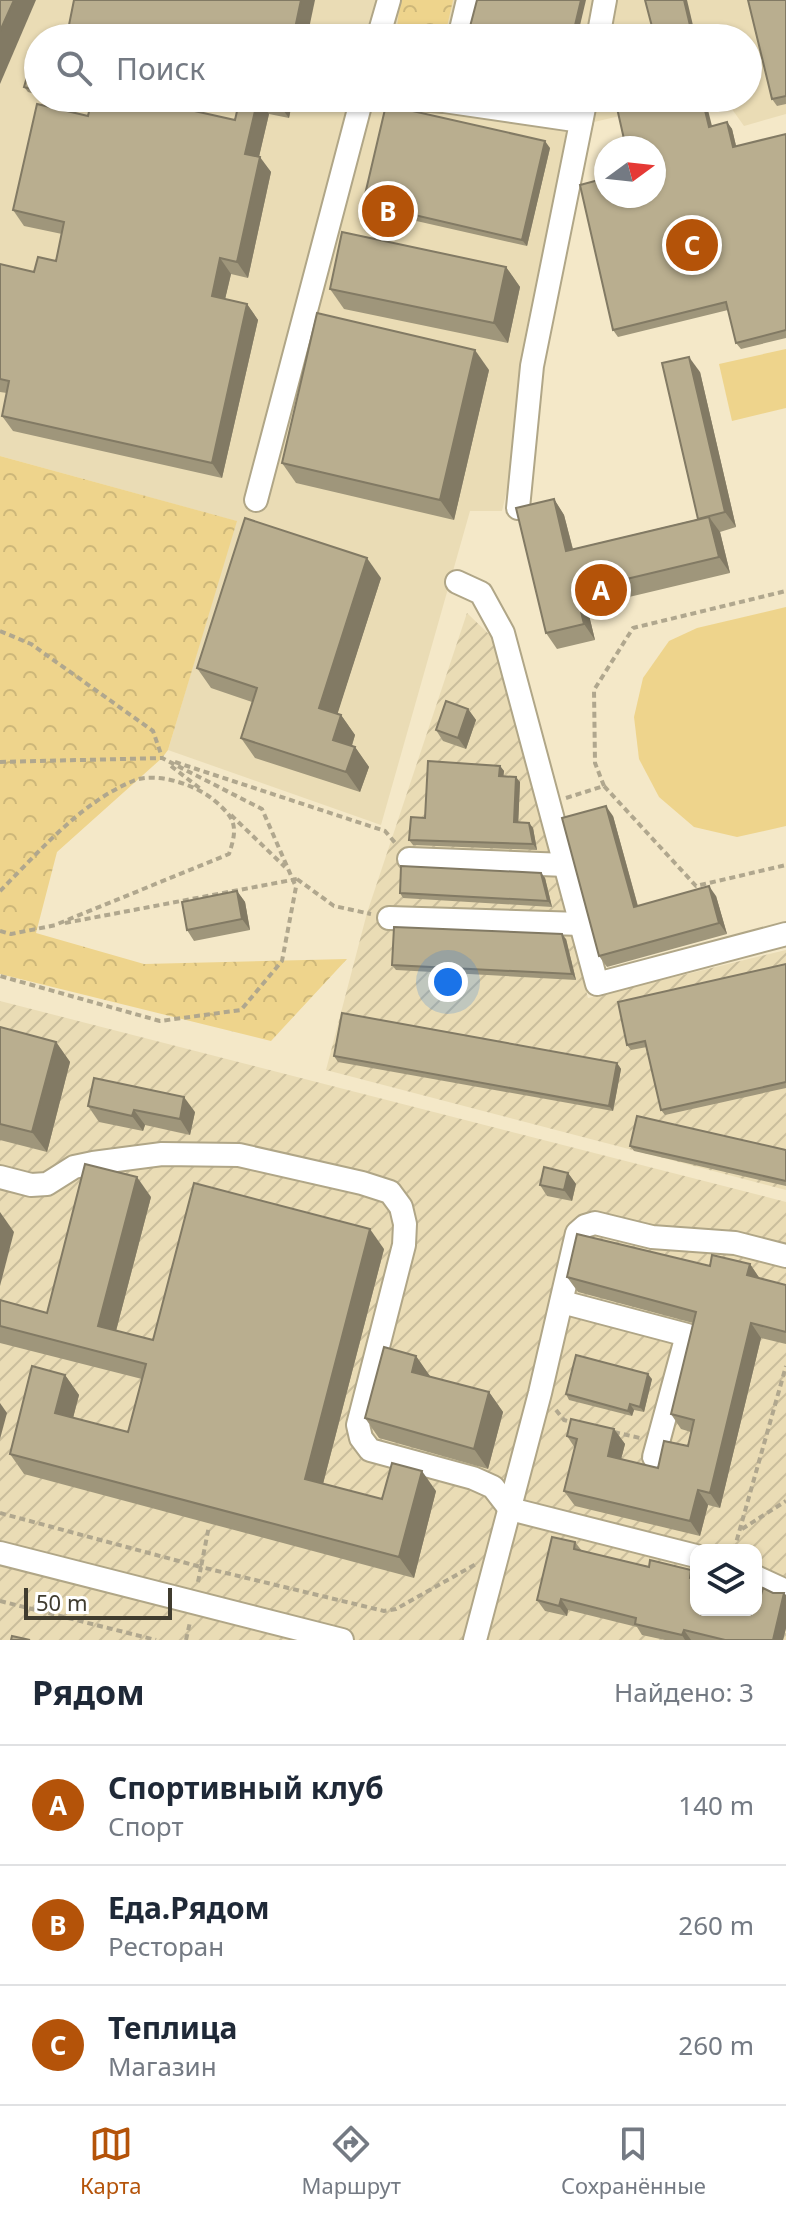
<!DOCTYPE html>
<html lang="ru">
<meta charset="utf-8">
<style>
body{margin:0;font-family:"Noto Sans",sans-serif;background:#f2f2f3;color:#1f2937}
.controls{position:absolute;right:24px;bottom:24px;display:grid;overflow:hidden;border-radius:16px;box-shadow:0 2px 6px #0004}
.controls button{width:72px;height:72px;display:grid;place-items:center;padding:0;border:0;border-bottom:2px solid #e0e1e3;background:#fff;color:#1f2937;font:40px sans-serif}
.compass{position:absolute;left:594px;top:136px;width:72px;height:72px;border-radius:50%;background:#fff;box-shadow:0 2px 6px #0004;rotate:75deg}
.scale{position:absolute;left:24px;bottom:20px;width:148px;box-sizing:border-box;padding-left:8px;border:4px solid #403c2f;border-top:0;font-size:22px;line-height:28px;white-space:nowrap;color:#403c2f;-webkit-text-stroke:6px #fff;paint-order:stroke}
.you{position:absolute;left:448px;top:982px;width:28px;height:28px;margin:-20px;border:6px solid #fff;border-radius:50%;background:#1a73e8;box-shadow:0 0 0 12px #1a73e833}
.badge{display:grid;place-items:center;width:52px;height:52px;border-radius:50%;background:#b45309;color:#fff;font-size:26px;font-weight:700}
.pin{position:absolute;translate:-50% -50%;border:4px solid #fff;box-shadow:0 2px 8px #0006}
.list{margin:0;padding:0;list-style:none}
h2{display:flex;justify-content:space-between;align-items:center;height:104px;margin:0;padding:0 32px;font-size:34px}
h2 small{font-size:26px;font-weight:400;color:#747a83}
.list li{display:grid;grid-template-columns:52px 1fr auto;gap:24px;align-items:center;box-sizing:border-box;height:120px;padding:0 32px;border-top:2px solid #e0e1e3}
.list b{display:block;font-size:30px;white-space:nowrap}
.list p{margin:0;font-size:26px;white-space:nowrap;color:#747a83}
.list em{font-size:26px;font-style:normal;color:#747a83}
.icon{flex:none;width:44px;height:44px;fill:none;stroke:currentColor;stroke-width:2;stroke-linecap:round;stroke-linejoin:round}
.map{position:relative;flex:none;width:786px;height:1640px;overflow:hidden}
.search{position:absolute;background:#fff;box-shadow:0 2px 6px #0004;left:24px;right:24px;top:24px;height:88px;display:flex;align-items:center;gap:20px;box-sizing:border-box;padding:0 28px;border-radius:44px;color:#747a83;font-size:30px}
.sheet{height:464px;background:#fff}
nav{display:flex;justify-content:space-around;align-items:center;box-sizing:border-box;height:112px;border-top:2px solid #e0e1e3;background:#fff;font-size:22px;color:#747a83}
nav a{display:grid;justify-items:center;gap:4px}
nav .on{color:#b45309}
.map>svg:first-child{display:block}
</style>
<div class="map">
<svg width="786" height="1640" viewBox="0 0 786 1640">
<defs>
<pattern id="industrial-furrows" width="10" height="10" patternUnits="userSpaceOnUse" patternTransform="scale(2)"><rect width="10" height="10" fill="#eadcb5"/><path d="M-1 1l2-2M0 10L10 0M9 11l2-2" fill="none" stroke="#cabe9c"/></pattern>
<pattern id="forest-crowns" width="20" height="18" patternUnits="userSpaceOnUse" patternTransform="scale(2)"><rect width="20" height="18" fill="#eed48c"/><path d="M2 6a3 3 0 1 1 6 0M12 15a3 3 0 1 1 6 0" fill="none" stroke="#cdb779"/></pattern>
</defs>
<rect width="100%" height="100%" fill="#f4e8c8"/>
<path fill="#eadcb5" d="M0,0H786V114L744,126L724,98H748V38H38V98H697L594,122L502,511H470L381,825L168,750L236,521L0,456Z"/>
<g fill="url(#industrial-furrows)" fill-rule="evenodd">
<path d="M467,613L496,641L588,998L786,950V1190L326,1070L367,913Z"/>
<path d="M0,1001L786,1202V1640H0ZM696,1550H756V1610H696Z"/>
</g>
<g fill="url(#forest-crowns)">
<path d="M400,0H453L446,31L439,38H396Z"/>
<path d="M0,456L237,521L168,750L162,758L57,852L36,933L144,964L347,959L271,1041L0,974Z"/>
</g>
<g fill="#eed48c">
<path d="M786,349V408L732,421L719,364Z"/>
<path d="M786,607V826L737,837L694,827L659,797L639,759L634,717L643,678L669,641L697,628Z"/>
</g>
<g fill="none" stroke-linecap="round" stroke-linejoin="round">
<defs>
<g id="minor">
<path d="M378,38L389,0"/>
<path d="M459,38L468,0"/>
<path d="M598,38L605,0"/>
<path d="M399,98L444,101L445,98"/>
<path d="M444,101L581,121"/>
<path d="M256,500L362,98"/>
<path d="M518,508L532,366L586,98"/>
<path d="M457,582L481,593L503,633L597,984L786,934"/>
<path d="M409,859L566,865"/>
<path d="M389,918L582,924"/>
<path d="M0,1177L31,1185L47,1184L74,1167L93,1163L162,1154L239,1155L362,1183L390,1192L401,1207L405,1224L404,1245L358,1425L361,1438L370,1450L473,1478L493,1487L510,1509"/>
<path d="M562,1302L687,1335L654,1457"/>
<path d="M510,1509L696,1556"/>
<path d="M0,1553L342,1640"/>
<path d="M756,1577L786,1591"/>
<path d="M475,1640L540,1393L577,1233L585,1226L595,1223L652,1237L735,1243L786,1256"/>
</g>
</defs>
<use href="#minor" stroke="#b0a687" stroke-width="26"/>
<g stroke="#b0a78e" stroke-width="4" stroke-dasharray="6 4" stroke-linecap="butt">
<path d="M0,631L31,644L153,731L162,757"/>
<path d="M0,762L162,758L262,809L296,887L282,961L241,1010L160,1021L0,976"/>
<path d="M175,762L385,831L397,845"/>
<path d="M171,766L202,790"/>
<path d="M604,786L595,763L594,690L633,628L786,591"/>
<path d="M566,798L604,786L696,886L786,865"/>
<path d="M231,815L285,867"/>
<path d="M297,879L334,906L371,914"/>
<path d="M0,891C40,851 80,803 133,781C156,771 197,785 215,801C236,819 238,827 229,854L55,925"/>
<path d="M65,923L297,879"/>
<path d="M0,931L11,934L56,925"/>
<path d="M556,1410L564,1420L574,1423"/>
<path d="M614,1432L640,1438"/>
<path d="M0,1513L201,1567L209,1526"/>
<path d="M742,1529L786,1501"/>
<path d="M734,1550L786,1366"/>
<path d="M198,1582L201,1567L384,1611L396,1609L476,1564"/>
<path d="M0,1601L156,1640"/>
<path d="M186,1640L190,1622"/>
</g>
<use href="#minor" stroke="#fff" stroke-width="22"/>
</g>
<g fill="#9f967b">
<path d="M786,0V104L777,106L772,99Z"/>
<path d="M68,30L307,38H73Z"/>
<path d="M38,54V95L28,92L24,87Z"/>
<path d="M240,98H293L289,118L269,114L259,157L271,172L248,278L231,274L225,299L247,304L258,320L222,478L13,431L2,416L7,393L0,392V264L34,272L56,261L62,234L24,226L13,210L88,116L235,120Z"/>
<path d="M727,122L732,129L736,146L786,134V338L741,349L736,343L728,310L618,337L613,330L654,196L712,126Z"/>
<path d="M550,148L527,246L368,210L363,203Z"/>
<path d="M506,267L520,287L508,343L344,309L330,289Z"/>
<path d="M489,370L454,520L296,483L282,463Z"/>
<path d="M700,372L736,527L720,532L730,573L587,607L595,640L557,649L546,633L554,499L564,515L573,549L698,519Z"/>
<path d="M381,578L337,714L341,715L355,735L352,746L355,747L369,767L360,792L255,758L241,738L252,702L211,688L197,668Z"/>
<path d="M468,709L476,720L466,749L443,741L436,730Z"/>
<path d="M500,766L504,771L503,776L520,782L518,823H529L533,828L537,850L413,845L409,840L425,818Z"/>
<path d="M613,816L638,906L716,896L727,934L607,967L599,956Z"/>
<path d="M541,873L545,878L552,907L403,898L400,893Z"/>
<path d="M237,891L245,902L250,930L194,941L187,930Z"/>
<path d="M566,939L576,980L396,970L392,965Z"/>
<path d="M786,964V1088L665,1115L661,1110L647,1047L631,1050L627,1045Z"/>
<path d="M0,1027L56,1042L70,1062L47,1152L0,1140Z"/>
<path d="M334,1056L617,1063L621,1069L613,1111L338,1062Z"/>
<path d="M88,1106L195,1112L190,1135L145,1125L143,1131L99,1122Z"/>
<path d="M630,1146L786,1150V1186L634,1151Z"/>
<path d="M568,1173L576,1184L572,1201L547,1196L540,1185Z"/>
<path d="M151,1197L116,1331L153,1340L384,1249L323,1484L382,1499L436,1491L414,1578L24,1474L10,1454L65,1375L79,1395L73,1418L128,1432L142,1379L0,1343V1300L47,1313Z"/>
<path d="M750,1264L760,1279L786,1285V1344L761,1338L720,1508L708,1505L700,1536L575,1506L564,1491L575,1448L567,1436L614,1429L625,1444L621,1459L658,1468L688,1446L691,1432L681,1429L671,1414L693,1323L578,1292L567,1277Z"/>
<path d="M416,1356L430,1377L489,1392L503,1412L488,1469L379,1438L365,1418Z"/>
<path d="M652,1379L644,1412L634,1410L632,1416L569,1400L566,1394Z"/>
<path d="M575,1542L582,1551L649,1567L691,1570L696,1577V1610L761,1595L773,1593L786,1595V1628L783,1640H665L642,1635L637,1627L568,1610L567,1616L545,1611L537,1600Z"/>
</g>
<g fill="#827a64">
<path d="M14,0H36L0,84V31Z"/>
<path d="M301,0H315L307,38H293Z"/>
<path d="M581,0H586L577,38H572Z"/>
<path d="M684,0H687L696,38H693Z"/>
<path d="M258,98L269,114L256,169L245,154Z"/>
<path d="M279,98H293L289,118L278,103Z"/>
<path d="M702,98H705L714,134L709,127Z"/>
<path d="M727,122L732,129L738,154L733,147Z"/>
<path d="M545,141L550,148L527,246L522,240Z"/>
<path d="M260,157L271,172L248,278L237,262Z"/>
<path d="M220,258L231,274L222,312L212,296Z"/>
<path d="M506,267L520,287L508,343L494,323Z"/>
<path d="M247,304L258,320L222,478L212,463Z"/>
<path d="M475,350L489,370L454,520L440,500Z"/>
<path d="M689,357L700,372L736,527L725,512Z"/>
<path d="M554,499L564,515L577,566L566,551Z"/>
<path d="M709,517L720,532L730,573L719,557Z"/>
<path d="M367,558L381,578L333,728L319,708Z"/>
<path d="M576,591L587,607L595,640L584,624Z"/>
<path d="M468,709L476,720L466,749L458,738Z"/>
<path d="M341,715L355,735L347,760L333,740Z"/>
<path d="M355,747L369,767L360,792L346,772Z"/>
<path d="M500,766L504,771L503,781L499,776Z"/>
<path d="M516,777L520,782L518,828L514,822Z"/>
<path d="M606,806L613,816L641,918L634,907Z"/>
<path d="M529,823L533,828L537,850L533,844Z"/>
<path d="M541,873L545,878L552,907L548,901Z"/>
<path d="M709,886L716,896L727,934L719,923Z"/>
<path d="M237,891L245,902L250,930L242,919Z"/>
<path d="M562,934L566,939L576,980L572,974Z"/>
<path d="M56,1042L70,1062L47,1152L32,1132Z"/>
<path d="M617,1063L621,1069L613,1111L609,1106Z"/>
<path d="M184,1097L195,1112L190,1135L180,1119Z"/>
<path d="M134,1110L145,1125L143,1131L132,1116Z"/>
<path d="M568,1173L576,1184L572,1201L564,1190Z"/>
<path d="M137,1177L151,1197L112,1346L98,1326Z"/>
<path d="M0,1212L14,1232L0,1286Z"/>
<path d="M370,1229L384,1249L319,1499L305,1479Z"/>
<path d="M750,1264L760,1279L747,1275Z"/>
<path d="M751,1323L761,1338L720,1508L710,1493Z"/>
<path d="M416,1356L430,1376L426,1392L412,1372Z"/>
<path d="M648,1374L652,1379L644,1412L640,1407Z"/>
<path d="M65,1375L79,1395L69,1433L55,1413Z"/>
<path d="M489,1392L503,1412L488,1469L474,1449Z"/>
<path d="M0,1403L7,1413L0,1439Z"/>
<path d="M630,1404L634,1410L632,1416L628,1411Z"/>
<path d="M614,1429L625,1444L618,1471L608,1456Z"/>
<path d="M422,1471L436,1491L414,1578L399,1557Z"/>
<path d="M698,1490L708,1505L700,1536L690,1521Z"/>
<path d="M691,1570L696,1577V1587L690,1578Z"/>
<path d="M784,1593L786,1595V1628L783,1640H773Z"/>
<path d="M561,1599L568,1610L567,1616L559,1606Z"/>
<path d="M684,1630L691,1640H685L682,1635Z"/>
</g>
<g fill="#b9ae8f" stroke="#827a64" stroke-width="2">
<path d="M0,0H14L0,31Z"/>
<path d="M74,0H301L293,38H91L92,35L68,30Z"/>
<path d="M477,0H581L572,38H467Z"/>
<path d="M645,0H684L693,38H655Z"/>
<path d="M748,0H786V96L772,99Z"/>
<path d="M34,53L38,54V91L24,87Z"/>
<path d="M92,98H136L235,120L240,98H279L278,103L258,98L245,154L260,157L237,262L220,258L212,296L247,304L212,463L2,416L9,381L0,379V264L34,272L38,257L56,261L64,222L13,210L37,104L88,116Z"/>
<path d="M662,98H702L709,127L727,122L733,147L786,134V330L736,343L726,302L613,330L580,185L606,178V196H654V148H626L617,108Z"/>
<path d="M386,105L545,141L522,240L363,203Z"/>
<path d="M342,232L506,267L494,323L330,289Z"/>
<path d="M317,313L475,350L440,500L282,463Z"/>
<path d="M689,357L725,512L698,519L662,363Z"/>
<path d="M554,499L566,551L709,517L719,557L576,591L584,624L546,633L516,508Z"/>
<path d="M245,518L367,558L319,708L341,715L333,740L355,747L346,772L241,738L257,688L197,668Z"/>
<path d="M446,701L468,709L458,738L436,730Z"/>
<path d="M428,761L500,766L499,776L516,777L514,822L529,823L533,844L409,840L411,817L425,818Z"/>
<path d="M606,806L634,907L709,886L719,923L599,956L562,818Z"/>
<path d="M401,866L541,873L548,901L400,893Z"/>
<path d="M237,891L242,919L187,930L182,902Z"/>
<path d="M394,927L562,934L572,974L392,965Z"/>
<path d="M786,964V1082L661,1110L645,1041L627,1045L618,1002Z"/>
<path d="M342,1013L617,1063L609,1106L334,1056Z"/>
<path d="M0,1027L56,1042L32,1132L0,1124Z"/>
<path d="M94,1078L184,1097L180,1119L134,1110L132,1116L88,1106Z"/>
<path d="M637,1116L786,1150V1181L630,1146Z"/>
<path d="M85,1164L137,1177L98,1326L153,1340L194,1183L370,1229L305,1479L382,1499L392,1463L422,1471L399,1557L10,1454L32,1366L65,1375L55,1413L128,1432L146,1364L0,1326V1300L47,1313Z"/>
<path d="M544,1167L568,1173L564,1190L540,1185Z"/>
<path d="M577,1234L710,1266L712,1255L750,1264L747,1275L786,1285V1332L751,1323L710,1493L698,1490L690,1521L564,1491L577,1439L567,1436L571,1419L614,1429L608,1456L658,1468L664,1441L688,1446L694,1420L671,1414L696,1312L567,1277Z"/>
<path d="M384,1347L416,1356L412,1372L489,1392L474,1449L365,1418Z"/>
<path d="M576,1355L648,1374L640,1407L630,1404L628,1411L566,1394Z"/>
<path d="M552,1537L575,1542L574,1549L649,1567L650,1560L691,1570L690,1578L696,1579V1610H756V1594L761,1595L763,1588L773,1593H784L773,1640H725L684,1630L682,1635L635,1624L636,1618L561,1599L559,1606L537,1600Z"/>
<path d="M12,1636L30,1640H11Z"/>
</g>
</svg>
<div class="controls">
<button><svg class="icon" aria-label="layers" viewBox="0 0 24 24"><path d="M12 4l9 5-9 5-9-5zM3 14l9 5 9-5"/></svg></button>
</div>
<svg class="compass" viewBox="-18 -18 36 36"><path d="M0-13l5 13h-10z" fill="#e53935"/><path d="M0 13l5-13h-10z" fill="#747a83"/></svg>
<div class="scale">50 m</div>
<div class="you"></div>
<div class="pin badge" style="left:601px;top:590px">A</div>
<div class="pin badge" style="left:388px;top:211px">B</div>
<div class="pin badge" style="left:692px;top:245px">C</div>
<div class="search"><svg class="icon" aria-label="search" viewBox="0 0 24 24"><circle cx="10" cy="10" r="6"/><path d="M15 15l6 6"/></svg>Поиск</div>
</div>
<section class="sheet">
<h2>Рядом<small>Найдено: 3</small></h2>
<ul class="list">
<li><span class="badge">A</span><div><b>Спортивный клуб</b><p>Спорт</p></div><em>140 m</em></li>
<li><span class="badge">B</span><div><b>Еда.Рядом</b><p>Ресторан</p></div><em>260 m</em></li>
<li><span class="badge">C</span><div><b>Теплица</b><p>Магазин</p></div><em>260 m</em></li>
</ul>
</section>
<nav>
<a class="on"><svg class="icon" aria-label="map" viewBox="0 0 24 24"><path d="M3 6l6-2 6 2 6-2v14l-6 2-6-2-6 2zM9 4v14M15 6v14"/></svg>Карта</a>
<a><svg class="icon" aria-label="directions" viewBox="0 0 24 24"><path d="M12 3l9 9-9 9-9-9zM9 14v-3h6M13 9l2 2-2 2"/></svg>Маршрут</a>
<a><svg class="icon" aria-label="saved" viewBox="0 0 24 24"><path d="M7 4h10v16l-5-4-5 4z"/></svg>Сохранённые</a>
</nav>
